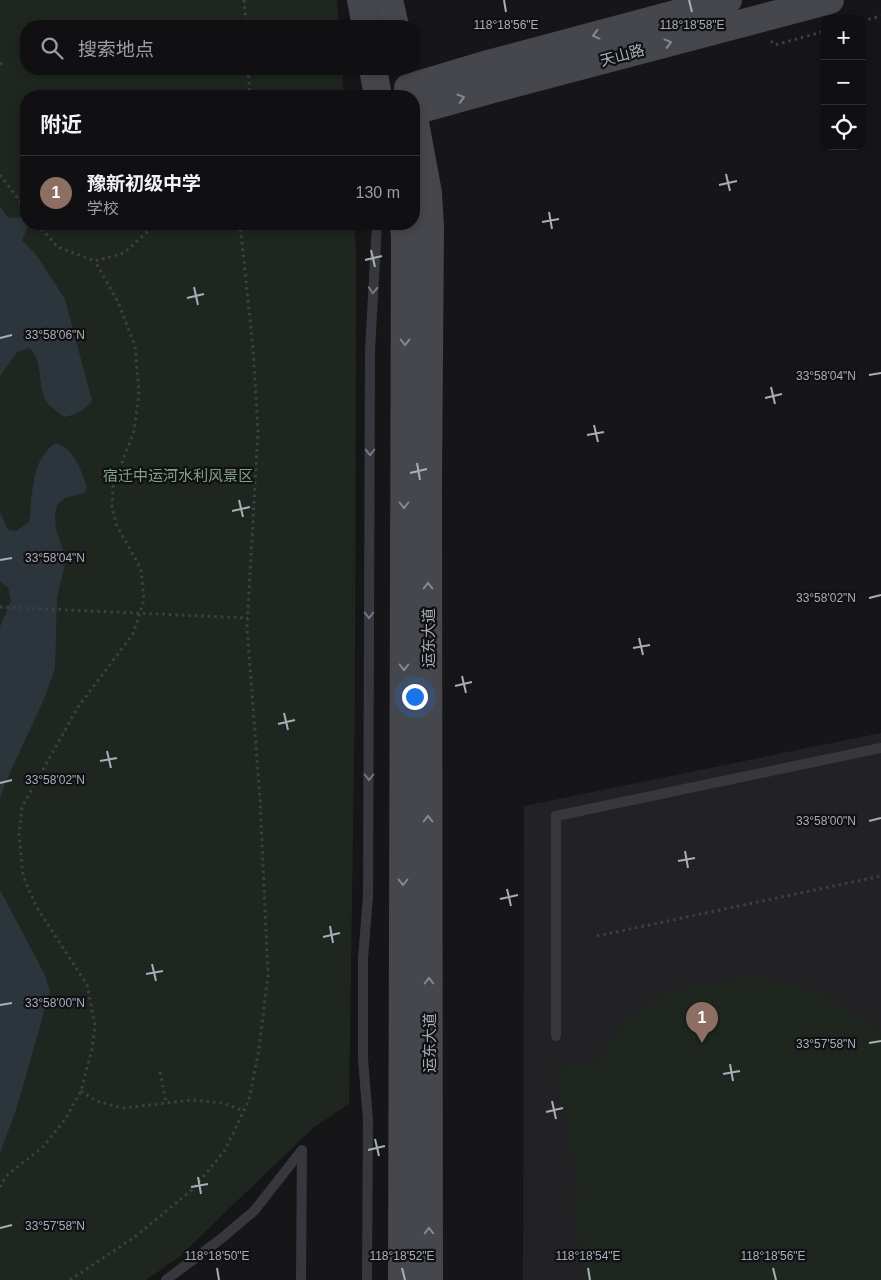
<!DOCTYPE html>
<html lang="zh">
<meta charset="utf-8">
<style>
body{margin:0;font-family:Arial,"Noto Sans SC",sans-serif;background:#19191b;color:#f1f3f6}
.controls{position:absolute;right:15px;top:15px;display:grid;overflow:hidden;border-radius:10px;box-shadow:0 2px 8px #0003}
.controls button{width:45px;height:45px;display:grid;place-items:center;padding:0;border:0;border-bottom:1px solid #303032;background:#101012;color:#f1f3f6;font:25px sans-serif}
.you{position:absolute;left:414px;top:696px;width:18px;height:18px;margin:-12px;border:4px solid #fff;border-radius:50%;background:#1a73e8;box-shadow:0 0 0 8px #1a73e833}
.badge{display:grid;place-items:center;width:32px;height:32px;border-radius:50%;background:#1a73e8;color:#fff;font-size:16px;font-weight:700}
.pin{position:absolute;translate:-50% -41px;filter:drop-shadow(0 1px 2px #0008)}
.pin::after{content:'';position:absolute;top:26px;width:18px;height:15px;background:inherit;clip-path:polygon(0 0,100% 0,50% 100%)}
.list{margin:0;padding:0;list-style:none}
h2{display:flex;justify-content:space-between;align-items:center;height:65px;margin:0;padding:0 20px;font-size:21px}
h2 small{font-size:16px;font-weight:400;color:#9c9d9f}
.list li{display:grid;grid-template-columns:32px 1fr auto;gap:15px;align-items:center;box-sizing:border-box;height:75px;padding:0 20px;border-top:1px solid #303032}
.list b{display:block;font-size:19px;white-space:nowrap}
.list p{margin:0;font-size:16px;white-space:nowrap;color:#9c9d9f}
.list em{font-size:16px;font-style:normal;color:#9c9d9f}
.icon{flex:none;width:28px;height:28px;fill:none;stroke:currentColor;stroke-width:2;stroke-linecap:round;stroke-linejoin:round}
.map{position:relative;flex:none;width:881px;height:1280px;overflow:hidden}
.search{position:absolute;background:#101012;box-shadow:0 2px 8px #0003;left:20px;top:20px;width:400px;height:55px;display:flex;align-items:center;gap:12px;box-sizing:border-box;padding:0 18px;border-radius:20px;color:#9c9d9f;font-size:19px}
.panel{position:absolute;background:#101012;box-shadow:0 2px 8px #0003;left:20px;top:90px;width:400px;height:140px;border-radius:20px}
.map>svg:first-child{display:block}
</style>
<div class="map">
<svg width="881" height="1280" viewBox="0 0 881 1280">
<rect width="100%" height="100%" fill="#161618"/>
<path fill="#222225" d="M881,733V1280H523L524,806Z"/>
<g fill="#1e261f">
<path d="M0,0H337L339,26H26V69H342L344,96H26V224H354L356,254L355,696L349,1104L313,1128L179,1257L146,1280H0Z"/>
<path d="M758,978C808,983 839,1001 878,1031L881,1036V1280H587L571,1196L579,1192L555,1070L601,1059C623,995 699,980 758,978Z"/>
</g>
<g fill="#2c353c">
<path d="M0,206L8,218L24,217L28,226L22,240L37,256L65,299L92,401C84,410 76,415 64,417C58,412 51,408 46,401C37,385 44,361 29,348L17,352L0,376Z"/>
<path d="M56,443C74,448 81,470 87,487L84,493L65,498L57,505L55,516L56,530L66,559L57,598L55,669L44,699L4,786L0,798V627L11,601L8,587L0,582V512L8,530L16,531L29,522C33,496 30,459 56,443Z"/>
<path d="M0,890L45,975L50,991L17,1107L0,1153Z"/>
</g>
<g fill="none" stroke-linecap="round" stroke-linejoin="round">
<g stroke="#3d3f44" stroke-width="3" stroke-dasharray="2.5 4" stroke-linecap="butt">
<path d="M244,0L246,26"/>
<path d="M862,21L881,16"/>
<path d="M771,41L775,45L825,31"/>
<path d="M0,64L4,63"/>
<path d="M248,69L250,96"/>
<path d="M0,175L26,209"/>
<path d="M37,224L58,247L95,261L124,253L156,224"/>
<path d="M0,607L248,618"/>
<path d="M597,936L881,876"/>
<path d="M160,1072L166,1102"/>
<path d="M81,1091L96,1101L123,1108L191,1100L223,1103L243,1111"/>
<path d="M0,1187L6,1176L43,1147L66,1118L81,1091L92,1049L95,1025L87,985L36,906L23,876L19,834L22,807L78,707L133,634L144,600L141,569L116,524L112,507L113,487L134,431L139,393L135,346L118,302L95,261"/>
<path d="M70,1280L136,1236L193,1189L225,1150L249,1100L259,1049L268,975L260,799L247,628L258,431L253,348L240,224"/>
</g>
<g stroke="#37383d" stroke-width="10">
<path d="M556,1036V816L881,748"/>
<path d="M166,1280L222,1238L254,1211L302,1150L301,1280"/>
<path d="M367,1280L368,1120L363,1059V958L368,897L370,350L377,224"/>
</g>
<g stroke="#45474d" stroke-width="28">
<path d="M361,0L366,26"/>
<path d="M389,0L395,26"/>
<path d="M373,69L378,96"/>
<path d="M408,88L488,64L728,0"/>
<path d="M414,111L493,89L830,0"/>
<path d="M414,117L428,193L430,226L428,484L429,1280"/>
<path d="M402,1280L405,239L404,224"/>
</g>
</g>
<defs><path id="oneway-chevron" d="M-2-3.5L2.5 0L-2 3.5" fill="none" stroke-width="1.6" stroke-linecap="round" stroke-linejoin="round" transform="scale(1.25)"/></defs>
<g stroke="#858993">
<use href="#oneway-chevron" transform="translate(596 35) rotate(165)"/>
<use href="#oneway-chevron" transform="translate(668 43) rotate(-15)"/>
<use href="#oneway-chevron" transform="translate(461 98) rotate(-16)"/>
<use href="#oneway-chevron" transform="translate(405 342) rotate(90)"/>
<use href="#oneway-chevron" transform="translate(404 505) rotate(90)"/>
<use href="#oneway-chevron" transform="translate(428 586) rotate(-90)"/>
<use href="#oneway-chevron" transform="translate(404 667) rotate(90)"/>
<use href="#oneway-chevron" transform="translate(428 819) rotate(-90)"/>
<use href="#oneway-chevron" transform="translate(403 882) rotate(90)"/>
<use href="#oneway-chevron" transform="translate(429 981) rotate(-90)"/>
<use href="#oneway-chevron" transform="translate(429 1231) rotate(-90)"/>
</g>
<g stroke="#757881">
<use href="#oneway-chevron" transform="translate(373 290) rotate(93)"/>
<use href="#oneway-chevron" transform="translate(370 452) rotate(90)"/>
<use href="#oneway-chevron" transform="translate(369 615) rotate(90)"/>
<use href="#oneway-chevron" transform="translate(369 777) rotate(90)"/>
</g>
<path fill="none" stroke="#a8adb8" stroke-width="2" d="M504,0L506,12M689,0L692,12M726,174L730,191M719,185L737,181M549,212L552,229M542,222L559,219M371,250L375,267M365,260L382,256M194,287L198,305M187,298L204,294M0,338L12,335M869,375L881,373M771,387L775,404M765,398L782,394M594,425L598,442M587,435L604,432M417,463L420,480M410,473L427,469M239,500L243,517M232,511L250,507M0,560L12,558M869,598L881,595M639,638L643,655M633,648L650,645M462,676L466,693M455,686L472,682M284,713L288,730M278,724L295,720M107,751L111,768M100,761L117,758M0,783L12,780M869,821L881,818M685,851L688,868M678,861L695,858M507,889L511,906M500,899L518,895M330,926L333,943M323,937L340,933M152,964L156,981M146,974L163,971M0,1005L12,1003M869,1043L881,1041M730,1064L733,1081M723,1074L740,1071M552,1101L556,1119M546,1112L563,1108M375,1139L379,1156M368,1150L385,1146M198,1177L201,1194M191,1187L208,1184M0,1228L12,1225M217,1268L219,1280M402,1268L405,1280M588,1268L590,1280M773,1268L776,1280"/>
<g text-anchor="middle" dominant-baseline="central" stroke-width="4.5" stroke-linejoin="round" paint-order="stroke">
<g font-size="15" fill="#a8adb8" stroke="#111113">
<text transform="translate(622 55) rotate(-15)">天山路</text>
<text transform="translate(428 638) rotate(-90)">运东大道</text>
<text transform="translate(429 1043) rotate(-90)">运东大道</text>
</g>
<g font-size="15" fill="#7fa381" stroke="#111113">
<text x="178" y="475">宿迁中运河水利风景区</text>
</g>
</g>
<g font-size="12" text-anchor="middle" fill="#a8adb8" stroke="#111113" stroke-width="4.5" stroke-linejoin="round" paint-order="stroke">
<text x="506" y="29">118°18'56"E</text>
<text x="692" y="29">118°18'58"E</text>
<text x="55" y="339">33°58'06"N</text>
<text x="826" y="380">33°58'04"N</text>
<text x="55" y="562">33°58'04"N</text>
<text x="826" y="602">33°58'02"N</text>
<text x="55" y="784">33°58'02"N</text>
<text x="826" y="825">33°58'00"N</text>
<text x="55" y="1007">33°58'00"N</text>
<text x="826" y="1048">33°57'58"N</text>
<text x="55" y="1230">33°57'58"N</text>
<text x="217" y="1260">118°18'50"E</text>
<text x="402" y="1260">118°18'52"E</text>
<text x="588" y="1260">118°18'54"E</text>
<text x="773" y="1260">118°18'56"E</text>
</g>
</svg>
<div class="controls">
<button>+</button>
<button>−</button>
<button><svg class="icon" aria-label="locate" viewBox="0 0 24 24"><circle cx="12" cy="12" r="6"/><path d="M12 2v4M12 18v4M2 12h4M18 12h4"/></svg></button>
</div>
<div class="you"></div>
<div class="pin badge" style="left:702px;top:1043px;background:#8d6e63">1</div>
<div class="search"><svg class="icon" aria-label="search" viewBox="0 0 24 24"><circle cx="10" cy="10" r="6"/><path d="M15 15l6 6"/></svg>搜索地点</div>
<section class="panel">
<h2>附近<small></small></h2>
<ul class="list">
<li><span class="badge" style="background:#8d6e63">1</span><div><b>豫新初级中学</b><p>学校</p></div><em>130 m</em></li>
</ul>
</section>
</div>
